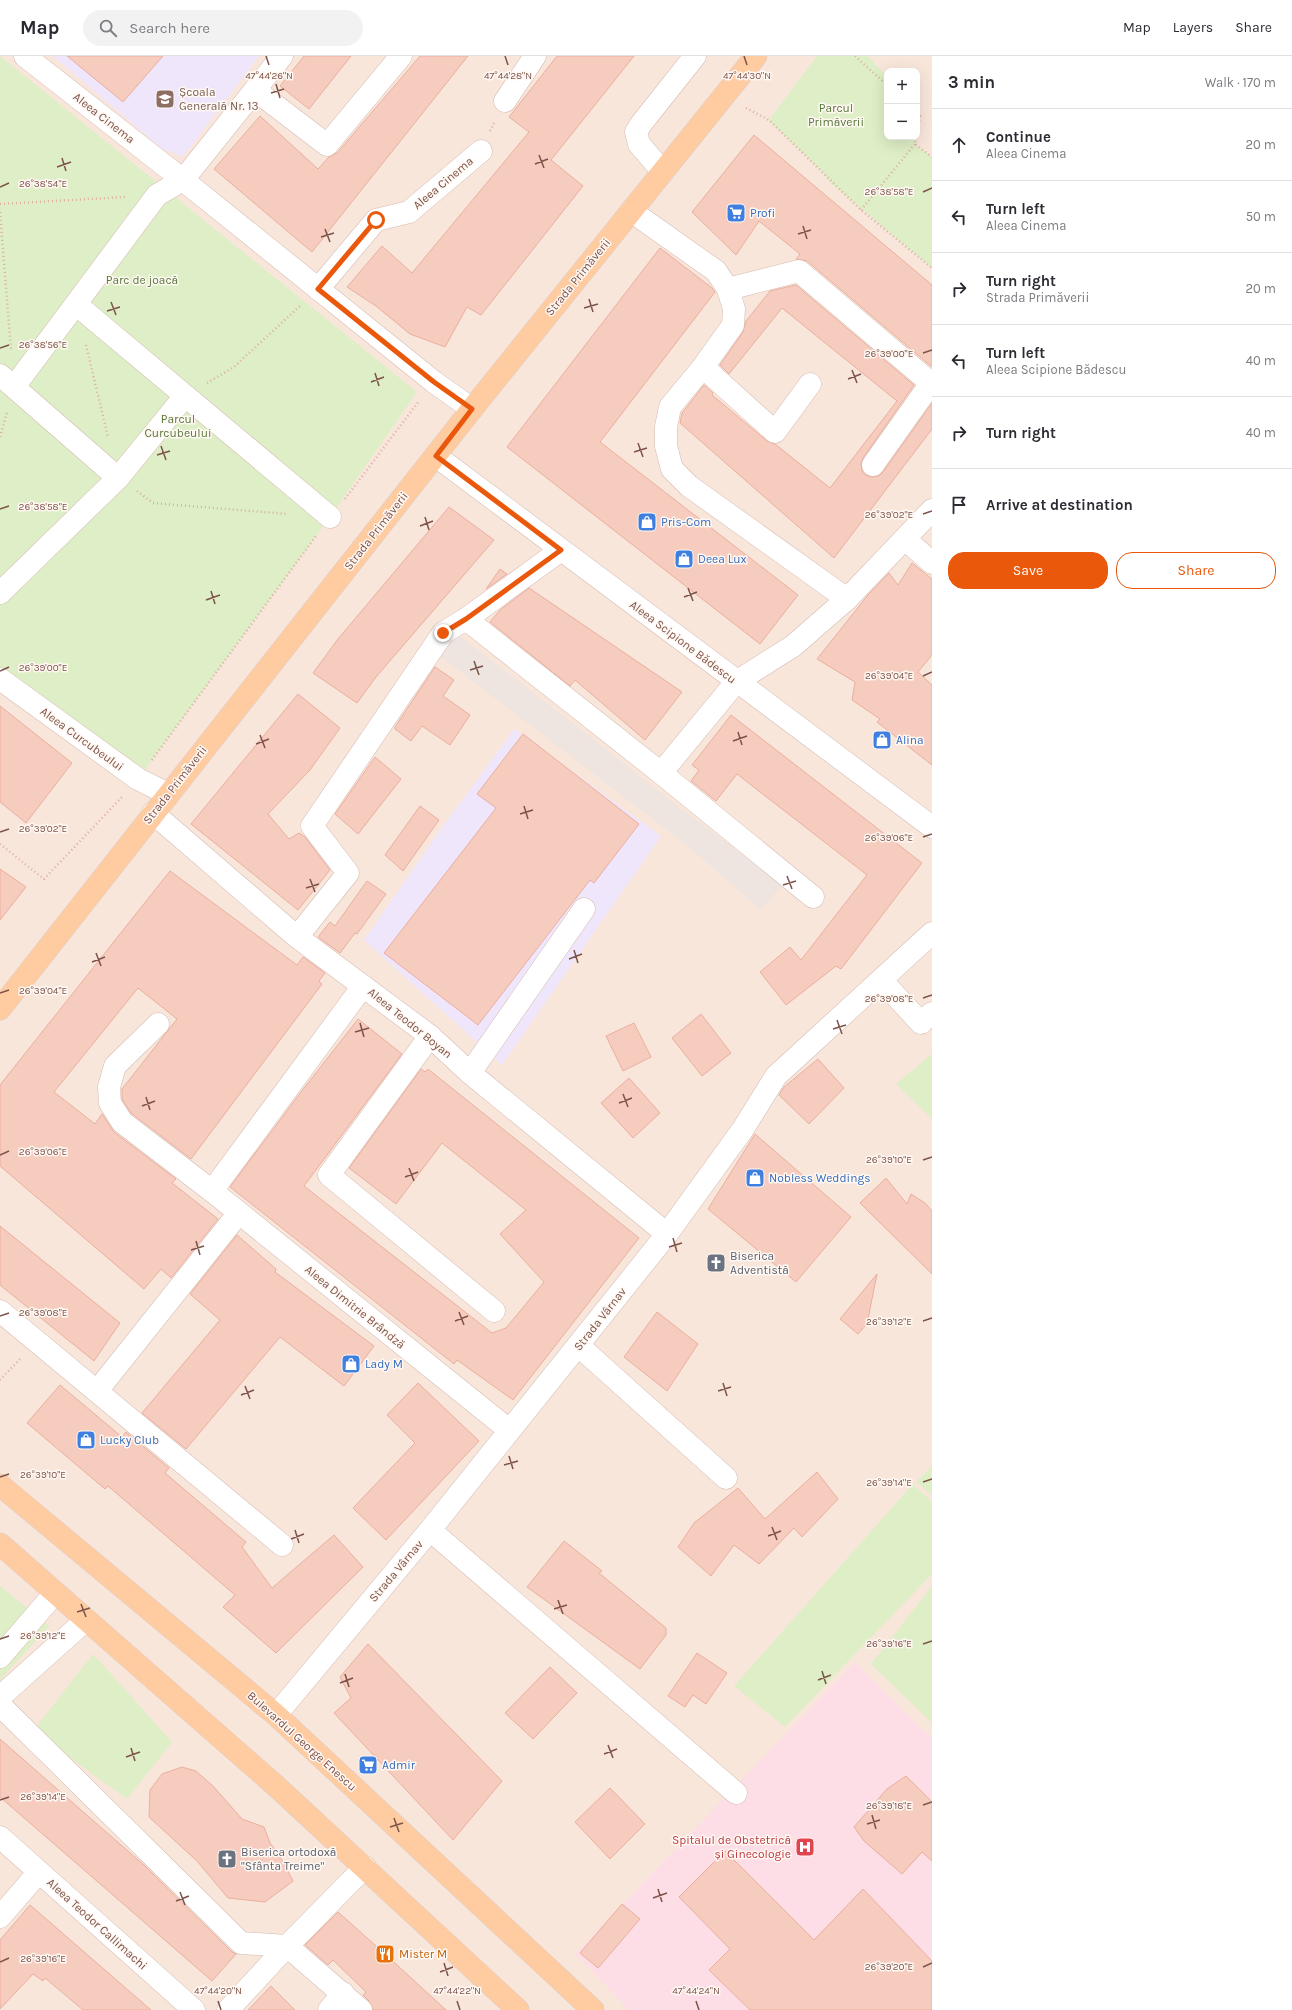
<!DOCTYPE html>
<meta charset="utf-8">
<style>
body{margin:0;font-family:Karla,sans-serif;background:#f2f2f3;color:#2b2b33}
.controls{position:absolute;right:12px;top:12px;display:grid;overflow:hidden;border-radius:8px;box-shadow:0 4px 16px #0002}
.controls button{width:36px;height:36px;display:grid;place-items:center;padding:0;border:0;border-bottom:1px solid #e1e1e2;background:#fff;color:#2b2b33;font:20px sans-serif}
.stop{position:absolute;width:12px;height:12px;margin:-9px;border:3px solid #ea580c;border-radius:50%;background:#fff}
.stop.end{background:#ea580c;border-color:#fff;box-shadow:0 1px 4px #0008}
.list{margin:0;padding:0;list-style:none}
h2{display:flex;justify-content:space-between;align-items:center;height:52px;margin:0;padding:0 16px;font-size:17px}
h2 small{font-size:13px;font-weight:400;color:#7c7c81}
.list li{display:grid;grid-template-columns:26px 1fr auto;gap:12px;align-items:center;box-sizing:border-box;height:72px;padding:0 16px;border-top:1px solid #e1e1e2}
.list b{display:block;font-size:15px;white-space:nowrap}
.list p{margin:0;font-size:13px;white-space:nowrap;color:#7c7c81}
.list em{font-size:13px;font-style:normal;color:#7c7c81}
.actions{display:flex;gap:8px;padding:12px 16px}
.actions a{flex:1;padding:9px 0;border:1px solid #ea580c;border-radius:16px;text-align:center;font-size:14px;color:#ea580c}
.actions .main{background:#ea580c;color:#fff}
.icon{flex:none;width:22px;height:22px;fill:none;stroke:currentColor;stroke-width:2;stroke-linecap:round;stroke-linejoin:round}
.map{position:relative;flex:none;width:932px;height:1954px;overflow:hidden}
header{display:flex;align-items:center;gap:24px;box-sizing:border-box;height:56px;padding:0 20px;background:#fff;border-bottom:1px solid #e1e1e2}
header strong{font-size:19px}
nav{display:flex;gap:22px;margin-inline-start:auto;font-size:14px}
.search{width:280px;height:36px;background:#f2f2f3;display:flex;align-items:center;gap:10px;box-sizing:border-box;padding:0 14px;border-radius:22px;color:#7c7c81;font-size:15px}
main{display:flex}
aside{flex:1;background:#fff}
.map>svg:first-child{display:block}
</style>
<header>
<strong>Map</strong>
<div class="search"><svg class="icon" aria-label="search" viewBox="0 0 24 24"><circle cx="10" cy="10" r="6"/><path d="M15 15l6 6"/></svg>Search here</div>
<nav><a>Map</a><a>Layers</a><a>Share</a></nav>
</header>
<main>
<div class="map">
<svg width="932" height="1954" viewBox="0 0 932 1954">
<rect width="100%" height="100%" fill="#fef3ea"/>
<path fill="#f9e6db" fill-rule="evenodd" d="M0,0H932V1954H0ZM887,15H917V81H887Z"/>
<path fill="#eee4e0" d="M457,578L597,686L670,744L782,829L761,854L684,787L441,601Z"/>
<g fill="#f0e6fb">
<path d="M53,0H259L183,101L161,92Z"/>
<path d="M514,673L661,780L502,1009L364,884L431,787Z"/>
</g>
<path fill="#fddde6" d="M855,1606L932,1683V1954H629L575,1898Z"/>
<g fill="#deeec6">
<path d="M0,0L417,336L330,461L138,723L0,614Z"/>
<path d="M817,0H868L887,21V81H916L915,88L932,101V212L827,124L828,122L769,64Z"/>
<path d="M932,998V1063L896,1028Z"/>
<path d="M932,1410V1440L916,1426Z"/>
<path d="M913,1428L932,1446V1518L785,1671L734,1630Z"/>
<path d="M0,1530L49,1570L0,1624Z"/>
<path d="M932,1530V1667L871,1608Z"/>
<path d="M93,1598L172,1686L127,1743L33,1675Z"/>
</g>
<g fill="#f6ccbf" stroke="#ebae9e">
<path d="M67,0H163L123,46Z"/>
<path d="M304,0H351L309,53L280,30Z"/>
<path d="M420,0H468L312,196L214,113L260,60L318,113L329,101L337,97Z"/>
<path d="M557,0H634L551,104L583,130L481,259L467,251L445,291L410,278L376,250L347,231L382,190L412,217L529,76L509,61Z"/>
<path d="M754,79L932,229V311L807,205L796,203L800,198L759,165L736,199L692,156Z"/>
<path d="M660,192L712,232L715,236L600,386L798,539L760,588L507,391Z"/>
<path d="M796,229L914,329L863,402L861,408L862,415L865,419L872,421L879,420L883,416L932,347V373L834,502L680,367L682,357L704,329L713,337L712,339L767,385L775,388L830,432L897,345L782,252L729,318L720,309L743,276L746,265L770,235Z"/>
<path d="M449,451L494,484L376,621L357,647L313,617L338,583Z"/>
<path d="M912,507L932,523V599L918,616L932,629V709L877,666L880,663L852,644L855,626L817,603L868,539L889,517L898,529Z"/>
<path d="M500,513L507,518L486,533Z"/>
<path d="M529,532L682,636L645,684L575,624L570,630L490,566L500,554Z"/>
<path d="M435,611L454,624L443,640L470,659L450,689L422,670L411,685L395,673V671Z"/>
<path d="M298,638L340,672L310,714L268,758L289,783L299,777L305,781L330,814L298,854L191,768Z"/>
<path d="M0,650L72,707L26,767L0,746Z"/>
<path d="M731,659L922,807L841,913L836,910L786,949L760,916L790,891L801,904L867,819L737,718L716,745L691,725L699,714L692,709Z"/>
<path d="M523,678L639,768L594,827L590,824L478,969L384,897L496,752L477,738Z"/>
<path d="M375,701L401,723L358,778L335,758Z"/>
<path d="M420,750L439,764L403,815L385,799Z"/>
<path d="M0,813L26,831L0,864Z"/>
<path d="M170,815L297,909L303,901L325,917L319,925L322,928L191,1103L131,1057L122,1043V1033L177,963L138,932L54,1036L95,1068L102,1058L114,1076L176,1123L172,1127L218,1163L171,1222L161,1213L144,1233L0,1110V1029Z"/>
<path d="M367,825L386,838L357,878L355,877L340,897L318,881L330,866L335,870Z"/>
<path d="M701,958L731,997L702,1020L672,982Z"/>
<path d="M358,963L402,998L304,1130L492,1277L506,1272L544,1226L500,1178L526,1154L442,1087L396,1148L349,1112L421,1013L425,1016L428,1013L639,1182L513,1344L457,1304L454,1308L230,1131L298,1040Z"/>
<path d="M634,967L651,1001L623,1015L606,980Z"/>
<path d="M818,1003L844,1032L809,1068L779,1039L784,1031Z"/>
<path d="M629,1022L660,1057L633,1082L601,1047Z"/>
<path d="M755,1078L851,1161L796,1226L708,1153Z"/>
<path d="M886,1122L907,1148L911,1138L925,1147L932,1155V1218L860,1147Z"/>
<path d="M0,1170L120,1267L94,1305L0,1229Z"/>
<path d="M237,1179L276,1213L275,1216L374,1290L344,1330L280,1281L186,1393L142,1357L220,1264L190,1238Z"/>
<path d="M877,1218L867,1268L858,1278L840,1263Z"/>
<path d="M657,1256L698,1288L667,1335L624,1301Z"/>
<path d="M418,1327L479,1385L386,1484L353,1452L415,1387L387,1359Z"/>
<path d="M60,1329L122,1381L126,1376L169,1412L165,1417L246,1486L242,1491L272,1532L334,1479L363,1511L276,1597L223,1551L235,1539L108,1430L105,1433L27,1367Z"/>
<path d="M817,1416L838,1443L802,1481L794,1472L759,1508L734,1489L711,1520L678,1491L694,1467L738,1432L765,1463Z"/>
<path d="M564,1485L602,1515L599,1517L666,1572V1579L640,1613L527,1531Z"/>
<path d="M368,1588L502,1725L453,1784L334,1657L351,1642L340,1621Z"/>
<path d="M697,1597L727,1617L706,1648L693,1639L685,1651L668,1640Z"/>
<path d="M550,1611L577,1637L533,1683L505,1657Z"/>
<path d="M0,1683L145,1810L232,1896L236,1898L212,1925L0,1741Z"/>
<path d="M182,1711L196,1715L213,1730L242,1763L264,1771L270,1787L280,1800L293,1825L265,1846L228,1842L197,1805L149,1761L150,1734L162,1718Z"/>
<path d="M906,1720L932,1746V1805L922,1796L902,1818L864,1785L854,1771L887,1733Z"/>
<path d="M610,1732L645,1768L610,1803L575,1766Z"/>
<path d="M725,1795L814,1884L863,1833L932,1905V1954H750L709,1914L730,1893L679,1841Z"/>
<path d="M622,1848L640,1863L598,1912L580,1897Z"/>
<path d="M30,1849L151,1954H83L45,1922L43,1925L33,1918L0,1953V1884Z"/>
<path d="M338,1856L385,1898L446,1954H373L369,1945L363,1939L366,1936L333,1904L328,1909L305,1889Z"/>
<path d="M271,1930L295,1954H248Z"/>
</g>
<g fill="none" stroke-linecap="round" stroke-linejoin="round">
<defs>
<g id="minor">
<path d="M25,0L183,124L434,326L472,353"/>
<path d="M255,34L327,89L401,0"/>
<path d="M505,45L535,0"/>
<path d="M663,116L639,88L636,76L641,68L695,0"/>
<path d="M631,155L716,215L728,233L734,253L733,269L703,311L670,351L666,371V390L672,413L689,430L847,543"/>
<path d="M318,233L376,164L409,156L481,95"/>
<path d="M728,233L799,215L931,327L873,409"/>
<path d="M77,249L330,461"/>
<path d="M703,311L775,376L810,328"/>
<path d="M0,319L118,422"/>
<path d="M14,331L157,139L183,124L282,0"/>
<path d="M436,400L932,771"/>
<path d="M905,483L932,507"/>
<path d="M0,537L118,422L185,340"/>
<path d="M466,563L661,717L813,841"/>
<path d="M0,623L138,723L168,738"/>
<path d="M661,717L736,626L793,590L847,543L932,454"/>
<path d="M153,757L297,881L430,980L470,1017L667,1178"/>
<path d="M297,881L348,817L312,770L443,577L466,563L561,494"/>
<path d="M882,925L921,967L932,957"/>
<path d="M158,968L115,1010L109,1031L110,1047L122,1066L212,1135L509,1374"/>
<path d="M430,980L329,1119L494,1255"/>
<path d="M470,1017L584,853"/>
<path d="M212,1135L363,930"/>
<path d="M0,1255L282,1489"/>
<path d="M579,1290L726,1422"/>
<path d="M97,1335L238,1158"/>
<path d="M430,1474L736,1737"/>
<path d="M0,1601L55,1537"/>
<path d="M0,1641L86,1564"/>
<path d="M0,1649L241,1887L287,1890L361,1954"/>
<path d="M276,1659L430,1474L667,1178L743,1073L776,1020L932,877"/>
<path d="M0,1781L194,1954"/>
<path d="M0,1861L39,1816"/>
<path d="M228,1954L287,1890L365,1811"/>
<path d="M329,1954L343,1937"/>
</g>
<g id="major">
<path d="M0,953L472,353L756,0"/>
<path d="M0,1429L276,1659L593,1954"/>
<path d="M0,1488L276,1730L518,1954"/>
</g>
</defs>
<use href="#minor" stroke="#d5bab1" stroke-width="23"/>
<use href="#major" stroke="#dbcfcc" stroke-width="23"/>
<g stroke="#ddaea1" stroke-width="2.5" stroke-dasharray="1 3" stroke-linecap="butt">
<path d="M855,0L887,29"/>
<path d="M746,52L769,64L861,154L932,212"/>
<path d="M917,57L920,60L917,77"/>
<path d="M490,75L495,65"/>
<path d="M916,81L915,88L932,101"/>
<path d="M0,148L125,141"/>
<path d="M861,154L915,88"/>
<path d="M0,156L11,294"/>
<path d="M86,289L108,381"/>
<path d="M207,327L234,311L302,248"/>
<path d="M0,381L7,356"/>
<path d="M137,435L153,447L288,458"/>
<path d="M345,443L419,345"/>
<path d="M152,704L316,480"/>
<path d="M0,788L44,823L123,740"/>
<path d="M0,1324L21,1302"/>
</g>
<use href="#minor" stroke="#fff" stroke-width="22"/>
<use href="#major" stroke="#ffcba1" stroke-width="22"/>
</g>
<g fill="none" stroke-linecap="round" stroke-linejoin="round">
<path stroke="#ea580c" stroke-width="5" d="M376,164L318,233L434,326L472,353L436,400L561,494L466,563L443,577"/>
</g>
<path fill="none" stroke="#7d534a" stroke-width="1.5" d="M266,0L269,9M505,0L508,9M744,0L747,9M276,28L280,42M271,37L284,33M539,99L544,112M62,102L66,115M535,108L548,103M57,111L71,106M0,131L9,127M923,136L932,132M803,170L807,183M325,173L330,186M798,178L811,174M321,181L334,177M589,243L593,256M111,246L116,259M584,252L598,248M107,255L120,251M0,292L9,289M923,297L932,294M852,314L857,327M375,317L379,330M848,323L861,318M371,326L384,321M638,387L643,401M161,390L166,404M634,396L647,392M157,399L170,395M0,453L9,450M923,458L932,455M425,461L429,474M420,470L433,465M688,532L693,545M211,535L215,548M684,541L697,536M206,544L220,539M474,605L479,619M470,614L483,610M0,615L9,611M923,620L932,616M738,676L742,689M260,679L265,692M733,685L747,680M256,688L269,683M524,750L528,763M520,758L533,754M0,776L9,773M923,781L932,778M787,820L792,833M310,823L315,836M783,829L796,825M306,832L319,828M574,894L578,907M96,897L101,910M569,903L582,898M92,906L105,901M0,937L9,934M923,942L932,939M837,964L842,978M360,967L364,981M833,973L846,969M355,976L369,972M623,1038L628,1051M146,1041L150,1054M619,1047L632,1042M142,1050L155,1045M0,1099L9,1095M923,1104L932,1101M409,1112L414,1125M405,1121L418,1116M673,1182L677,1196M196,1185L200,1199M669,1191L682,1187M191,1194L204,1190M459,1256L464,1269M0,1260L9,1257M455,1265L468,1260M923,1265L932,1262M723,1327L727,1340M245,1330L250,1343M718,1335L731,1331M241,1339L254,1334M509,1400L513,1413M504,1409L518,1405M0,1421L9,1418M923,1426L932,1423M772,1471L777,1484M295,1474L299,1487M768,1480L781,1475M291,1483L304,1478M558,1544L563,1558M81,1548L86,1561M554,1553L567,1549M77,1556L90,1552M0,1583L9,1580M923,1588L932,1585M822,1615L826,1628M345,1618L349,1631M818,1624L831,1619M340,1627L353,1622M608,1689L613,1702M131,1692L135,1705M604,1698L617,1693M126,1701L140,1696M0,1744L9,1741M923,1749L932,1746M872,1759L876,1773M394,1762L399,1776M867,1768L880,1764M390,1771L403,1767M658,1833L662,1846M180,1836L185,1849M653,1842L667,1837M176,1845L189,1840M0,1906L9,1902M444,1907L448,1920M923,1911L932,1907M440,1916L453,1911M218,1945L221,1954M457,1945L460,1954M696,1945L699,1954"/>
<defs>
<symbol id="school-square" viewBox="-11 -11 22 22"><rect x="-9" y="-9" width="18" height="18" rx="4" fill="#8d6e63" stroke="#fff8f3"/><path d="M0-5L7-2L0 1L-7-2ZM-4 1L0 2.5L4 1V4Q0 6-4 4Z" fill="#fff"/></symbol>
<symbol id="supermarket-square" viewBox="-11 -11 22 22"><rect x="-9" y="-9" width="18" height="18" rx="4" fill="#3f7fe0" stroke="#fff8f3"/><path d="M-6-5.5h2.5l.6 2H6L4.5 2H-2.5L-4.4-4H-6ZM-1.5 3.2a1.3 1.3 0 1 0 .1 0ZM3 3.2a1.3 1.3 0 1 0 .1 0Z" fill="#fff"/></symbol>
<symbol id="shop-square" viewBox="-11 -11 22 22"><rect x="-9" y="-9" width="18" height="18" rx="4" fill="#3f7fe0" stroke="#fff8f3"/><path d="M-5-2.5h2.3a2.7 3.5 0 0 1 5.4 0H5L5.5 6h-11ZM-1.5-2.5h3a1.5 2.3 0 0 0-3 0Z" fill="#fff"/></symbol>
<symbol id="church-square" viewBox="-11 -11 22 22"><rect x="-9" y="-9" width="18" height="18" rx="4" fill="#6b7280" stroke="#fff8f3"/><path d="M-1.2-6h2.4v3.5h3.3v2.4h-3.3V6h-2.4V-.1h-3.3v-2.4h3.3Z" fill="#fff"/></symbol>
<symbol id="hospital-square" viewBox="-11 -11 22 22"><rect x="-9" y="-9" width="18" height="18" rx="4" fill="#e0444e" stroke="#fff8f3"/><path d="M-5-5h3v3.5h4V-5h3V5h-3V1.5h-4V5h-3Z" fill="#fff"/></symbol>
<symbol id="restaurant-square" viewBox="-11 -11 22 22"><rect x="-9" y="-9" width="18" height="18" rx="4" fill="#e8710a" stroke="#fff8f3"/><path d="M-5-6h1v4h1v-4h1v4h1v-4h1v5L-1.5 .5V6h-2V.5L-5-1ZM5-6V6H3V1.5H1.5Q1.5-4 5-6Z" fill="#fff"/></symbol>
</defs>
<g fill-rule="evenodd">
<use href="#school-square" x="154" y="32" width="22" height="22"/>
<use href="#supermarket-square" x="725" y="146" width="22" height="22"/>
<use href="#shop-square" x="636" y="455" width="22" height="22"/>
<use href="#shop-square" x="673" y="492" width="22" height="22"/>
<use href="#shop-square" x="871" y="673" width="22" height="22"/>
<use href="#shop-square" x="744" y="1111" width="22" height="22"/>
<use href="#church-square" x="705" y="1196" width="22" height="22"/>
<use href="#shop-square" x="340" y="1297" width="22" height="22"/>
<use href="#shop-square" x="75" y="1373" width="22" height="22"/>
<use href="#supermarket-square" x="357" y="1698" width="22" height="22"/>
<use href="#hospital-square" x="794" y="1780" width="22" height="22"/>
<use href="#church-square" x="216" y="1792" width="22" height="22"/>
<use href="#restaurant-square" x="374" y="1887" width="22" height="22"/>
</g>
<g text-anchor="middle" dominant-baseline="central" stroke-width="3" stroke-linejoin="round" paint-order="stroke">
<g font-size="12" fill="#785e54" stroke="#fff8f3" text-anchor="start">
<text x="179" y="36">Școala<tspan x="179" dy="14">Generală Nr. 13</tspan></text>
</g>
<g font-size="12" fill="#57773b" stroke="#fff8f3">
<text x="836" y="52">Parcul<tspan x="836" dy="14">Primăverii</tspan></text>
<text x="142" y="224">Parc de joacă</text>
<text x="178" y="363">Parcul<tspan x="178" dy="14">Curcubeului</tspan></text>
</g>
<g font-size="12" fill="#7d534a" stroke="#fff8f3">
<text transform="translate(104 62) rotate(38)">Aleea Cinema</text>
<text transform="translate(443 127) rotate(-40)">Aleea Cinema</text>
<text transform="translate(578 221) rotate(-51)">Strada Primăverii</text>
<text transform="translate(376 475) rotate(-52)">Strada Primăverii</text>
<text transform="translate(683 586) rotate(37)">Aleea Scipione Bădescu</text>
<text transform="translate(82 683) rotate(36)">Aleea Curcubeului</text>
<text transform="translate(175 729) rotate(-52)">Strada Primăverii</text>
<text transform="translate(410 967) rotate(39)">Aleea Teodor Boyan</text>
<text transform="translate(355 1251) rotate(39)">Aleea Dimitrie Brândză</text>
<text transform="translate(600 1263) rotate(-52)">Strada Vârnav</text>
<text transform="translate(396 1515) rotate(-50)">Strada Vârnav</text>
<text transform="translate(302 1685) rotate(42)">Bulevardul George Enescu</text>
<text transform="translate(97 1868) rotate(42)">Aleea Teodor Callimachi</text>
</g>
<g font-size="12" fill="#366cbe" stroke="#fff8f3" text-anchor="start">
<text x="750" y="157">Profi</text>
<text x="661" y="466">Pris-Com</text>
<text x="698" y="503">Deea Lux</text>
<text x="896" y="684">Alina</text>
<text x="769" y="1122">Nobless Weddings</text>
<text x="365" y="1308">Lady M</text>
<text x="100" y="1384">Lucky Club</text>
<text x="382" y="1709">Admir</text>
</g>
<g font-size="12" fill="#5b616d" stroke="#fff8f3" text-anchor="start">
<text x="730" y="1200">Biserica<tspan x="730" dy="14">Adventistă</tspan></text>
<text x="241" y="1796">Biserica ortodoxă<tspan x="241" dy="14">"Sfânta Treime"</tspan></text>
</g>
<g font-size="12" fill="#be3a42" stroke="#fff8f3" text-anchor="end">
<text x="791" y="1784">Spitalul de Obstetrică<tspan x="791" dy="14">și Ginecologie</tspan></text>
</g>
<g font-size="12" fill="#c56008" stroke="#fff8f3" text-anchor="start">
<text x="399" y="1898">Mister M</text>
</g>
</g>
<g font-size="10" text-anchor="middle" fill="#7d534a" stroke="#fff8f3" stroke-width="3" stroke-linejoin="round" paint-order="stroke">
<text x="269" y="23">47°44'26"N</text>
<text x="508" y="23">47°44'28"N</text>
<text x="747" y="23">47°44'30"N</text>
<text x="43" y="131">26°38'54"E</text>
<text x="889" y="139">26°38'58"E</text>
<text x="43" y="292">26°38'56"E</text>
<text x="889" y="301">26°39'00"E</text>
<text x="43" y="454">26°38'58"E</text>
<text x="889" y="462">26°39'02"E</text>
<text x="43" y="615">26°39'00"E</text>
<text x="889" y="623">26°39'04"E</text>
<text x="43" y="776">26°39'02"E</text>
<text x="889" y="785">26°39'06"E</text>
<text x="43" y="938">26°39'04"E</text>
<text x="889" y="946">26°39'08"E</text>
<text x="43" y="1099">26°39'06"E</text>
<text x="889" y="1107">26°39'10"E</text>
<text x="43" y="1260">26°39'08"E</text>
<text x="889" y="1269">26°39'12"E</text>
<text x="43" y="1422">26°39'10"E</text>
<text x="889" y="1430">26°39'14"E</text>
<text x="43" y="1583">26°39'12"E</text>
<text x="889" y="1591">26°39'16"E</text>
<text x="43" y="1744">26°39'14"E</text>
<text x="889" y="1753">26°39'18"E</text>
<text x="43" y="1906">26°39'16"E</text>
<text x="889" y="1914">26°39'20"E</text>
<text x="218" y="1938">47°44'20"N</text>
<text x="457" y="1938">47°44'22"N</text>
<text x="696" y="1938">47°44'24"N</text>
</g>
</svg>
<div class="controls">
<button>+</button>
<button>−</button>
</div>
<div class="stop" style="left:376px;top:164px"></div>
<div class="stop end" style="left:443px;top:577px"></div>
</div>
<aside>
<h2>3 min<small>Walk · 170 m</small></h2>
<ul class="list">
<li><svg class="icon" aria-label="ahead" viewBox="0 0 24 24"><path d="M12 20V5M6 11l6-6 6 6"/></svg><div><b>Continue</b><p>Aleea Cinema</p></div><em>20 m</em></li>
<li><svg class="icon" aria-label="left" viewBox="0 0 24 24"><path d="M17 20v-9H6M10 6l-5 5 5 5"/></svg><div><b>Turn left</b><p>Aleea Cinema</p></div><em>50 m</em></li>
<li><svg class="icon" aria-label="right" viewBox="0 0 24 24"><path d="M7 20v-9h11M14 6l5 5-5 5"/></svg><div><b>Turn right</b><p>Strada Primăverii</p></div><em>20 m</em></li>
<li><svg class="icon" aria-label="left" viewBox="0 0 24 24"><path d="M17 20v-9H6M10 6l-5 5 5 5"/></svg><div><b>Turn left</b><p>Aleea Scipione Bădescu</p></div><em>40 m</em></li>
<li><svg class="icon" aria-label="right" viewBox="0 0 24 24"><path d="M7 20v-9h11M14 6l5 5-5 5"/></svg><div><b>Turn right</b></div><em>40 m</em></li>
<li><svg class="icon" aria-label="arrive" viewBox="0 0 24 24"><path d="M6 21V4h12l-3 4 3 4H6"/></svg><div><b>Arrive at destination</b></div></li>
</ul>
<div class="actions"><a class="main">Save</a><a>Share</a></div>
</aside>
</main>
